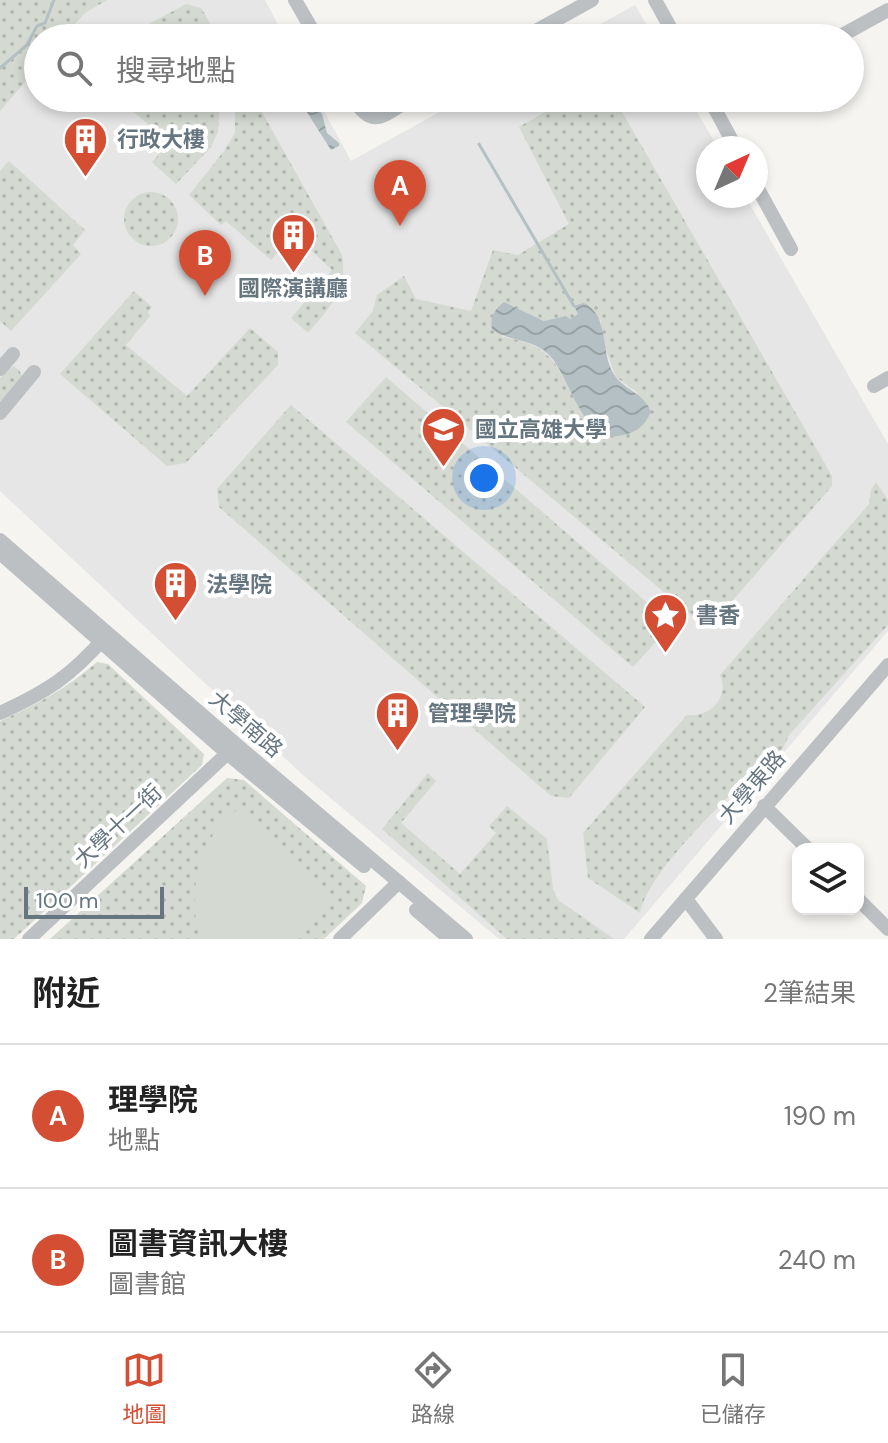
<!DOCTYPE html>
<html lang="zh-TW">
<meta charset="utf-8">
<style>
body{margin:0;font-family:"DM Sans","Noto Sans TC",sans-serif;background:#f2f2f2;color:#222}
.controls{position:absolute;right:24px;bottom:24px;display:grid;overflow:hidden;border-radius:16px;box-shadow:0 4px 12px #0003}
.controls button{width:72px;height:72px;display:grid;place-items:center;padding:0;border:0;border-bottom:2px solid #e0e0e0;background:#fff;color:#222;font:40px sans-serif}
.compass{position:absolute;left:696px;top:136px;width:72px;height:72px;border-radius:50%;background:#fff;box-shadow:0 4px 12px #0003;rotate:44deg}
.scale{position:absolute;left:24px;bottom:20px;width:140px;box-sizing:border-box;padding-left:8px;border:4px solid #667680;border-top:0;font-size:22px;line-height:28px;white-space:nowrap;color:#667680;-webkit-text-stroke:6px #fff;paint-order:stroke}
.you{position:absolute;left:484px;top:478px;width:28px;height:28px;margin:-20px;border:6px solid #fff;border-radius:50%;background:#1a73e8;box-shadow:0 0 0 12px #1a73e833}
.badge{display:grid;place-items:center;width:52px;height:52px;border-radius:50%;background:#d34e33;color:#fff;font-size:26px;font-weight:700}
.pin{position:absolute;translate:-50% -66px;filter:drop-shadow(0 2px 4px #0008)}
.pin::after{content:'';position:absolute;top:42px;width:28px;height:24px;background:inherit;clip-path:polygon(0 0,100% 0,50% 100%)}
.list{margin:0;padding:0;list-style:none}
h2{display:flex;justify-content:space-between;align-items:center;height:104px;margin:0;padding:0 32px;font-size:34px}
h2 small{font-size:26px;font-weight:400;color:#767676}
.list li{display:grid;grid-template-columns:52px 1fr auto;gap:24px;align-items:center;box-sizing:border-box;height:144px;padding:0 32px;border-top:2px solid #e0e0e0}
.list b{display:block;font-size:30px;white-space:nowrap}
.list p{margin:0;font-size:26px;white-space:nowrap;color:#767676}
.list em{font-size:26px;font-style:normal;color:#767676}
.icon{flex:none;width:44px;height:44px;fill:none;stroke:currentColor;stroke-width:2;stroke-linecap:round;stroke-linejoin:round}
.map{position:relative;flex:none;width:888px;height:939px;overflow:hidden}
.search{position:absolute;background:#fff;box-shadow:0 4px 12px #0003;left:24px;right:24px;top:24px;height:88px;display:flex;align-items:center;gap:20px;box-sizing:border-box;padding:0 28px;border-radius:44px;color:#767676;font-size:30px}
.sheet{height:392px;background:#fff}
nav{display:flex;justify-content:space-around;align-items:center;box-sizing:border-box;height:112px;border-top:2px solid #e0e0e0;background:#fff;font-size:22px;color:#767676}
nav a{display:grid;justify-items:center;gap:4px}
nav .on{color:#d34e33}
.map>svg:first-child{display:block}
</style>
<div class="map">
<svg width="888" height="939" viewBox="0 0 888 939">
<defs>
<pattern id="grass-dots" width="8" height="8" patternUnits="userSpaceOnUse" patternTransform="scale(2)"><rect width="8" height="8" fill="#d4d9d1"/><path d="M2 2h.1M6 6h.1" fill="none" stroke="#b0b5af" stroke-width="1.8" stroke-linecap="round"/></pattern>
<pattern id="water-waves" width="16" height="10" patternUnits="userSpaceOnUse" patternTransform="scale(2)"><rect width="16" height="10" fill="#b4c0c3"/><path d="M0 5q4-4 8 0t8 0" fill="none" stroke="#96a1a4"/></pattern>
</defs>
<rect width="100%" height="100%" fill="#f5f4f1"/>
<g fill="#e5e6e5">
<path d="M0,0H265L285,38H38V98H317L351,161L465,98H689L718,148H708V196H745L888,444V631L624,939H499L303,775L0,491Z"/>
<path d="M635,5L654,38H575Z"/>
</g>
<g fill="url(#grass-dots)" fill-rule="evenodd">
<path d="M0,0H107L85,13L62,38H38V67L0,111Z"/>
<path d="M186,4L201,8L219,38H123Z"/>
<path d="M118,98H220L218,132L211,147L176,184L152,162L169,143Z"/>
<path d="M235,98H254L342,255C348,291 330,307 308,333L291,318L332,270L294,234L271,260L226,221L221,225L189,195L224,151L235,133Z"/>
<path d="M569,98H614L832,476V486L708,629L355,333L373,311L377,295L404,276L416,299L471,311L493,250L518,255L569,224L519,127ZM504,303L545,321L566,316L570,320L578,314L601,320V336L616,377L638,393L589,422C559,379 563,345 502,337Z"/>
<path d="M9,161L85,230L73,245L81,254L11,331L0,321V171Z"/>
<circle cx="151" cy="219" r="27"/>
<path d="M134,291L152,307L148,312L150,316L126,345L187,396L250,328L278,352V365L186,463L167,466L60,374Z"/>
<path d="M13,366L19,370L22,376L0,402V378Z"/>
<path d="M386,377L672,624L633,667L346,422Z"/>
<path d="M291,405L645,707L569,798L551,796L219,507L217,489Z"/>
<path d="M876,482L888,500V625L789,735C782,754 771,764 752,773C721,805 649,871 640,913L588,878L583,833L687,715C710,718 730,697 720,675L869,504L871,490Z"/>
<path d="M97,662L108,664L204,754L202,765L14,939H0V721C36,705 67,688 97,662Z"/>
<path d="M428,773L436,781L401,823L460,874L496,833L489,826L507,806L547,839L553,889L558,900L614,939H507L382,829Z"/>
<path d="M227,778L244,780L366,886L362,903L324,939H50Z"/>
</g>
<path fill="#d4d9d1" d="M241,806L334,899L291,939H201C188,906 195,857 218,828C224,820 233,813 241,806Z"/>
<g fill="url(#water-waves)">
<path d="M311,99L322,114L327,133L339,143V146L331,150L303,106Z"/>
<path d="M504,302L544,321L566,316L570,319L578,314L574,306L584,303C611,317 599,353 615,376C626,391 644,393 651,412C644,426 638,431 624,435C581,446 571,375 548,354C531,338 509,342 492,329C490,317 494,310 504,302Z"/>
</g>
<g fill="none" stroke-linecap="round" stroke-linejoin="round">
<g stroke="#b4c0c3" stroke-width="3">
<path d="M0,68L27,45L37,26L45,23L54,0"/>
<path d="M479,144L574,306"/>
</g>
<g stroke="#bcc0c3" stroke-width="14">
<path d="M295,0L317,38"/>
<path d="M655,0L676,38"/>
<path d="M523,38L592,0"/>
<path d="M837,38L888,10"/>
<path d="M353,98C373,132 384,114 413,98"/>
<path d="M709,98L736,148"/>
<path d="M714,106L729,98"/>
<path d="M756,185L791,249"/>
<path d="M0,369L13,354"/>
<path d="M874,386L888,378"/>
<path d="M0,413L34,372"/>
<path d="M0,540L244,751L466,939"/>
<path d="M0,553L228,754L364,866"/>
<path d="M0,713C48,691 71,676 106,636"/>
<path d="M764,806L808,849"/>
<path d="M686,899L716,939"/>
<path d="M858,899L888,929"/>
<path d="M416,910L450,939"/>
<path d="M29,939L233,748"/>
<path d="M340,939L399,882"/>
<path d="M651,939L888,665"/>
</g>
</g>
<defs>
<symbol id="building-pin" viewBox="-11 -11 22 30"><path d="M0 17L-7.5 6A9.5 9.5 0 1 1 7.5 6Z" fill="#d34e33" stroke="#fff"/><path d="M-4-6H4V6H1V3H-1V6H-4ZM-2.5-4.3h1.7v1.8h-1.7ZM.8-4.3h1.7v1.8H.8ZM-2.5-1h1.7V.8h-1.7ZM.8-1h1.7V.8H.8Z" fill="#fff"/></symbol>
<symbol id="university-pin" viewBox="-11 -11 22 30"><path d="M0 17L-7.5 6A9.5 9.5 0 1 1 7.5 6Z" fill="#d34e33" stroke="#fff"/><path d="M0-5L7-2L0 1L-7-2ZM-4 1L0 2.5L4 1V4Q0 6-4 4Z" fill="#fff"/></symbol>
<symbol id="sight-pin" viewBox="-11 -11 22 30"><path d="M0 17L-7.5 6A9.5 9.5 0 1 1 7.5 6Z" fill="#d34e33" stroke="#fff"/><path d="M0-6L1.8-2.2L6-1.7L2.9 1.2L3.7 5.4L0 3.3L-3.7 5.4L-2.9 1.2L-6-1.7L-1.8-2.2Z" fill="#fff"/></symbol>
</defs>
<g fill-rule="evenodd">
<use href="#building-pin" x="60" y="114" width="51" height="69"/>
<use href="#building-pin" x="268" y="210" width="51" height="69"/>
<use href="#university-pin" x="418" y="404" width="51" height="69"/>
<use href="#building-pin" x="150" y="558" width="51" height="69"/>
<use href="#sight-pin" x="640" y="590" width="51" height="69"/>
<use href="#building-pin" x="372" y="688" width="51" height="69"/>
</g>
<g text-anchor="middle" dominant-baseline="central" stroke-width="8" stroke-linejoin="round" paint-order="stroke">
<g font-size="22" font-weight="bold" fill="#667680" stroke="#fff" text-anchor="start">
<text x="117" y="139">行政大樓</text>
<text x="293" y="288" text-anchor="middle">國際演講廳</text>
<text x="475" y="429">國立高雄大學</text>
<text x="206" y="584">法學院</text>
<text x="696" y="615">書香</text>
<text x="428" y="713">管理學院</text>
</g>
<g font-size="22" fill="#667680" stroke="#fff">
<text transform="translate(246 724) rotate(41)">大學南路</text>
<text transform="translate(752 787) rotate(-49)">大學東路</text>
<text transform="translate(118 826) rotate(-43)">大學十一街</text>
</g>
</g>
</svg>
<div class="controls">
<button><svg class="icon" aria-label="layers" viewBox="0 0 24 24"><path d="M12 4l9 5-9 5-9-5zM3 14l9 5 9-5"/></svg></button>
</div>
<svg class="compass" viewBox="-18 -18 36 36"><path d="M0-13l5 13h-10z" fill="#e53935"/><path d="M0 13l5-13h-10z" fill="#767676"/></svg>
<div class="scale">100 m</div>
<div class="you"></div>
<div class="pin badge" style="left:400px;top:226px">A</div>
<div class="pin badge" style="left:205px;top:296px">B</div>
<div class="search"><svg class="icon" aria-label="search" viewBox="0 0 24 24"><circle cx="10" cy="10" r="6"/><path d="M15 15l6 6"/></svg>搜尋地點</div>
</div>
<section class="sheet">
<h2>附近<small>2筆結果</small></h2>
<ul class="list">
<li><span class="badge">A</span><div><b>理學院</b><p>地點</p></div><em>190 m</em></li>
<li><span class="badge">B</span><div><b>圖書資訊大樓</b><p>圖書館</p></div><em>240 m</em></li>
</ul>
</section>
<nav>
<a class="on"><svg class="icon" aria-label="map" viewBox="0 0 24 24"><path d="M3 6l6-2 6 2 6-2v14l-6 2-6-2-6 2zM9 4v14M15 6v14"/></svg>地圖</a>
<a><svg class="icon" aria-label="directions" viewBox="0 0 24 24"><path d="M12 3l9 9-9 9-9-9zM9 14v-3h6M13 9l2 2-2 2"/></svg>路線</a>
<a><svg class="icon" aria-label="saved" viewBox="0 0 24 24"><path d="M7 4h10v16l-5-4-5 4z"/></svg>已儲存</a>
</nav>
